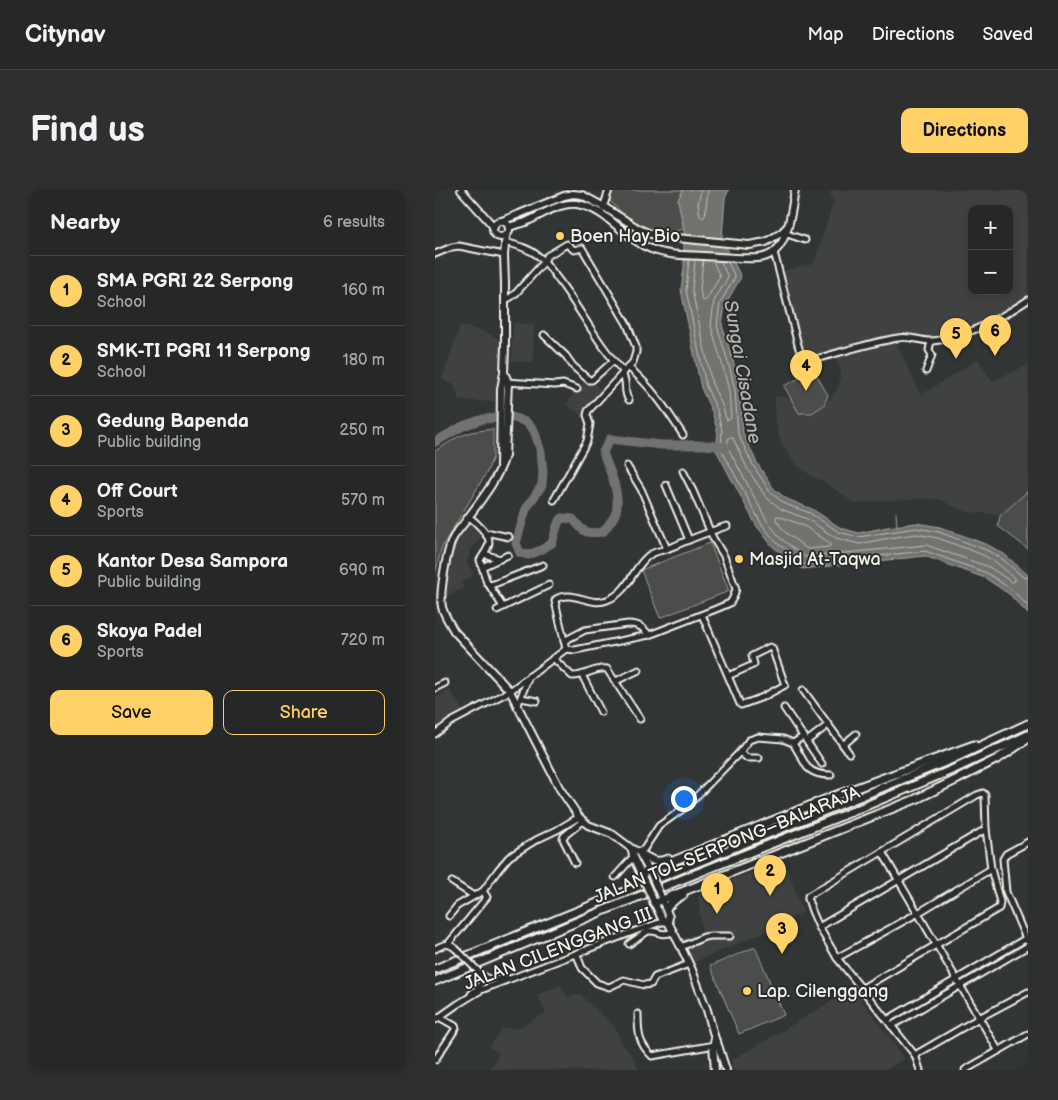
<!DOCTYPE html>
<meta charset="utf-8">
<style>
body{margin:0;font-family:"Balsamiq Sans",sans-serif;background:#2e3030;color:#f1f3f6}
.controls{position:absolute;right:15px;top:15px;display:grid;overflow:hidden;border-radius:10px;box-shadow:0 2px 8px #0003}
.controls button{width:45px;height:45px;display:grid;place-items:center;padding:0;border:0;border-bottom:1px solid #424445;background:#262828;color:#f1f3f6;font:25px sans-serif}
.you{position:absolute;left:248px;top:608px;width:18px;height:18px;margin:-12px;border:4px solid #fff;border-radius:50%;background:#1a73e8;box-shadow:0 0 0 8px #1a73e833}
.badge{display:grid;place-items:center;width:32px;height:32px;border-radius:50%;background:#ffd166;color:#111;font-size:16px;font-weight:700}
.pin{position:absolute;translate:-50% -41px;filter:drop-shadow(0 1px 2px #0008)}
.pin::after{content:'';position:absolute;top:26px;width:18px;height:15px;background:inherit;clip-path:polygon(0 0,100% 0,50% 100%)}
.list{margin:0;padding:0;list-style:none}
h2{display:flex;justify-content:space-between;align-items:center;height:65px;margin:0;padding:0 20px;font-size:21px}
h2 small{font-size:16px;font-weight:400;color:#a4a6a8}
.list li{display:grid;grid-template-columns:32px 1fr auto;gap:15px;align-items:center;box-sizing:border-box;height:70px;padding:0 20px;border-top:1px solid #424445}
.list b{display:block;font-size:19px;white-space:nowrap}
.list p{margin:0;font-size:16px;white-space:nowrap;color:#a4a6a8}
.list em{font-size:16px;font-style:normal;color:#a4a6a8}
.actions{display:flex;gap:10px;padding:15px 20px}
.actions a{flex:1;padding:11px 0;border:1px solid #ffd166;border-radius:10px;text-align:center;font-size:18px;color:#ffd166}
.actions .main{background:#ffd166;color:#111}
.map{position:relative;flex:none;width:593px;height:880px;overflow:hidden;border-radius:10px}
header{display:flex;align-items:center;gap:30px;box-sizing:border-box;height:70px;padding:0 25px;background:#262828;border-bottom:1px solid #424445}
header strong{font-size:24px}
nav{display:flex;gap:28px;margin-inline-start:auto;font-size:18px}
.intro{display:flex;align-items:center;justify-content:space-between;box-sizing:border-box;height:120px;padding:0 30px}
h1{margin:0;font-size:35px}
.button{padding:12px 22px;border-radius:10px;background:#ffd166;color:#111;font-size:18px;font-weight:700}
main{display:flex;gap:30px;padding:0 30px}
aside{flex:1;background:#262828;border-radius:10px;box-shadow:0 2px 8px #0003}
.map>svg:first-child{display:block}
</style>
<header>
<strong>Citynav</strong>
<nav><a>Map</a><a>Directions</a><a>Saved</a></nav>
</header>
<div class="intro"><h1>Find us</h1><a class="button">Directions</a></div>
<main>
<aside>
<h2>Nearby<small>6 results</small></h2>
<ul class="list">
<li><span class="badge">1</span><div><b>SMA PGRI 22 Serpong</b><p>School</p></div><em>160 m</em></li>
<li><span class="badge">2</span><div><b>SMK-TI PGRI 11 Serpong</b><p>School</p></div><em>180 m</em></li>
<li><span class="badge">3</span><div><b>Gedung Bapenda</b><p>Public building</p></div><em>250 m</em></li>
<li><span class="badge">4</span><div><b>Off Court</b><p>Sports</p></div><em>570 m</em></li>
<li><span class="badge">5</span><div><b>Kantor Desa Sampora</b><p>Public building</p></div><em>690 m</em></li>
<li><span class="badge">6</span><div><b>Skoya Padel</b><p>Sports</p></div><em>720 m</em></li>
</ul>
<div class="actions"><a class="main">Save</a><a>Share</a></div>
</aside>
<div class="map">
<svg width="593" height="880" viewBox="0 0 593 880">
<rect width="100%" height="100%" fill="#323535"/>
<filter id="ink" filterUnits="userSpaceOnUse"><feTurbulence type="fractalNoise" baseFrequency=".02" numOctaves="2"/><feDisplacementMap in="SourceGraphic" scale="10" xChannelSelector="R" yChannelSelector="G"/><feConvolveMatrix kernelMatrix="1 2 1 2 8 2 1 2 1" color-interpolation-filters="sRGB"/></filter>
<g filter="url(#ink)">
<g fill="#404242" fill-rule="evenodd">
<path d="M395,0H593V114L574,126L532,146L505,155L469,150L460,151L486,205L543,169L557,191L593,175V301L565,325L534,322L516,316L507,310L486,308L441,311L421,314L388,291L379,288L362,275L348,257L343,243L340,231V206L349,207L357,210L364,223H377L389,215L403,199L406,183L399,160L375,167H373L369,164L360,136L346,81L379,74L398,13ZM537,19H574V101H537Z"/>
<path d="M78,133L99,134L98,172L77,171Z"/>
<path d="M25,136L49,141L65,150L60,212L24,210L19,195L7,189Z"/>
<path d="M153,187L168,202L148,226L131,214Z"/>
<path d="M34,333L47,345L36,360L32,372L39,385L26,393L29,398L11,407L10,399L18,358L22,348Z"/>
<path d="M15,500L28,521L17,528L0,541V508Z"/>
<path d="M349,671L368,722L327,743L260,772L247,749L267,742L263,706L285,694Z"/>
<path d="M125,795L133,807L145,804L181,838L184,848L197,866L203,879L201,880H52L59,873L64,864L54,857L67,838H82L111,823L102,805Z"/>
<path d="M418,799L470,869L449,880H298L297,870Z"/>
</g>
<g fill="#4b4d4c" stroke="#a09f9a">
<path d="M177,0H248L243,10L249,39L227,44L198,34L175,11Z"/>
<path d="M375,174L393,205L389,215L377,223H364L349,196L372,184L368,177Z"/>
<path d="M58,239V267L52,282L7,357L0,384V261L23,247L36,242Z"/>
<path d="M593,301V359L563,336L565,326Z"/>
<path d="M275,353L294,401L225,428L206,380Z"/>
<path d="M320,757L349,825L304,844L275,776Z"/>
</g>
<path fill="#727370" stroke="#a6a5a0" d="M248,0H294L290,8L287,48L306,87L290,115L287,135L299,174L305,200L308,243L322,273L339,299L352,309L377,319L406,338L424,343L452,337L481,333L505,337L553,355L569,364L593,385V424L574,404L550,388L508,373L490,366L367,379L337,356L321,335L281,260L283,243L277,222L266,198L246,100L249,77V39L243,10Z"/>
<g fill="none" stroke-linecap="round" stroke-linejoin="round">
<g stroke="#c0bfb8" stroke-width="1">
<path d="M266,0L265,6L263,13L265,26L268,28L270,26L273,0"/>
<path d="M254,70L251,100L271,196L282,220L287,241L286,259L326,333L341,352L369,374L490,361L552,383L577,400L593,416"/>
<path d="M260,70L257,100L277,194L288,217L291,229L293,230L296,228L294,201L288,177L276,136L279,111L293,87L286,72"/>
<path d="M268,70L265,99L267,110L269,111L271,110L285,87L278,71"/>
<path d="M293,72L300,87L285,113L282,136L294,175L300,200L303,244L318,275L335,302L350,314L375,323L404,342L423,347L481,338L504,342L551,360L566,368L588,387L593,388"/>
<path d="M296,247L298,248L312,278L331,307L346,319L372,329L401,348L424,354L454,348L481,344L503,348L548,365L562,373L580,388V391L577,392L554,377L491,355L370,367L345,348L331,329L293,258V249Z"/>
<path d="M344,326L369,336L395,353V356L393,357L372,359L350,342L341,330V327Z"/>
</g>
<path stroke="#a6a5a0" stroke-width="1" d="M461,323L462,337"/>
<path stroke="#727370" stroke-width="9" d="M0,252L28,236L48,229L77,227L91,232L99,240L106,262L108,281L107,295L91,319L81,353L85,363L93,365L106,360L117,353L123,333L127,328L138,329C149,343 150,344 168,342C172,336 179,329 181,322C186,302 174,281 168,262L175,249L226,255H270L291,257"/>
<defs>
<g id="minor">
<path d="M168,18L174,0"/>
<path d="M349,43L370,50"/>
<path d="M70,52C81,55 93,58 102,65C110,70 116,80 122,88C145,118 162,154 189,182"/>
<path d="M339,62L363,155C365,161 366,170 374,171C403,163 433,153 463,148C475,145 486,152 498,151C530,148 566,128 593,110"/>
<path d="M0,64L17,57L24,56L69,65"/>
<path d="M70,110L76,107L81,103L109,72L112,66L132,54L139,60L147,58L192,134L201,157V162L198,172L153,221L152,225L155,234L152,251L119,310"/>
<path d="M109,145L131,166L138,176L154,190H157L178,171"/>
<path d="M193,177C216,196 232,220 248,245"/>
<path d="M491,181L497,165L494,160L496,151"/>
<path d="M187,184C194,193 187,200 194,210"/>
<path d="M70,192L120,195L128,194L142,199"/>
<path d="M192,276L206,299L232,359"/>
<path d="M231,295L254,350"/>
<path d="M34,327C40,331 54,344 54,352C54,358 48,365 45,370L52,393L54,395L59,394L108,375"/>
<path d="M51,345L55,343L74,347"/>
<path d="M49,364L65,369"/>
<path d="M47,377L73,365"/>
<path d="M54,395L68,417"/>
<path d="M62,420L114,395"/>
<path d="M267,425L305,514L306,515L328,507L350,495L337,458L335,457L317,466L319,474L318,475L293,486"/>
<path d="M129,451L150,440L193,434C203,434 208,437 214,445"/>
<path d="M131,459L120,411L121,409C137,399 155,417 172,410C194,402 197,379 213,366C219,361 227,361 234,358C254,350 272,342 292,336"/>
<path d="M118,468L137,486C149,487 160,477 172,479L205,529"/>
<path d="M147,485L166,522"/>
<path d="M181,491L204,480"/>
<path d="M0,498L10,493"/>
<path d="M368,500L414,563"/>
<path d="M86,508L102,511"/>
<path d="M82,517L94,486"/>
<path d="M349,518L387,574"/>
<path d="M0,544L16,532L75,501L131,459L140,460L214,445L281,419L295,413L298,408L301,399L289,366L278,348L258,301L248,281"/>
<path d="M372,551L393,535"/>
<path d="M358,553L369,546"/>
<path d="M408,555L421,544"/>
<path d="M305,562L312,568H324"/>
<path d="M204,662L209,659L224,636L252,616L305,562L314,550L323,547L348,549L358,553L372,577C379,584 387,585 396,585"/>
<path d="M447,662L563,860"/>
<path d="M140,673L128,649L129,646L148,631"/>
<path d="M180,687L198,667"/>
<path d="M17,692L39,706"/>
<path d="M14,726L22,716L48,701L63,680L74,667L101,650L122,640L144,627"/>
<path d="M384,737L551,639"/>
<path d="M592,751L571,702L568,669L571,664L593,652"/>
<path d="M13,754L52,707L48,701"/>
<path d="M194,754L213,741C225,740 224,747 238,742"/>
<path d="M246,757L269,747L276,746H295"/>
<path d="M0,759C9,754 13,752 21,759"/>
<path d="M142,765L147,778L162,793L174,797L189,790L209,795L216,794L220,787L254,774"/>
<path d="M402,768L483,723L556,679"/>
<path d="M46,784C53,792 62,789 72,788"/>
<path d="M426,799L564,718L565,712L556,679L551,639L550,605L548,603L542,605L373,706V709L377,721L384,737L402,768L480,865L485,880"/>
<path d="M36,804L45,796L49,787"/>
<path d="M203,824C203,842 203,853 217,866L280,855"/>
<path d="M0,830L23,814L46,800L203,740L227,732H232"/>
<path d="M452,830L590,749"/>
<path d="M456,836L593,756"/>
<path d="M480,865L544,828L593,802"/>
<path d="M0,870L21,838L20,836L4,827"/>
<path d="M530,880L593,844"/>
</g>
<g id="major">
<path d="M26,0L59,37"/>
<path d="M67,31L129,6L138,4L147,5L169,17L204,39L216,44L231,47L314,55L331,52L346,43L352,37"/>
<circle cx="66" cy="39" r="8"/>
<path d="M74,37C79,35 84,34 88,33C104,27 125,11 142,14C173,19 189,49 216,59C233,66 252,65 269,66C287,67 305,69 323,68C328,68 336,65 340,61C354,49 357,17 360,0"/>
<path d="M69,182L73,192L70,266C63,289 46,310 32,329C28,335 22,341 18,348C12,360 4,403 7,417C9,425 15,434 19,441L75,501L125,599L144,627L153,635L177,644L197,659L204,662L216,684"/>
<path d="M65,277L66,199L69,182L70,156V93L69,65L71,46"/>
<path d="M197,659L198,667L208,688"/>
<path d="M226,707L234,727L233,732"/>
<path d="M218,710L227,729L233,732L246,757L257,780L272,820L280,849L283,855L291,880"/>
<path d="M280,880L278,856L280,849"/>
</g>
<g id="highway">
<path d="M206,664C217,670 221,674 233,669"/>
<path d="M206,684L394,608L539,555"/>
<path d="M219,713L481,609L523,589L564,568L591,550"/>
<path d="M231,718L241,709L248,705"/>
<path d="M0,779L515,570L593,534"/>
<path d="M0,791L170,720L421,620L519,579L593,545"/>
</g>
</defs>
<use href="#minor" stroke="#f4f1e8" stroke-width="9"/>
<use href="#major" stroke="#f4f1e8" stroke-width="10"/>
<use href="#highway" stroke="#f4f1e8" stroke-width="11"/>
<use href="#minor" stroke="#2a2d2e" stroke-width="5"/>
<use href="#major" stroke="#2a2d2e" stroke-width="6"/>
<use href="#highway" stroke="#2a2d2e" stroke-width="7"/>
<defs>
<path id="minor-bridge" d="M21,759L46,784"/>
<g id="major-bridge">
<path d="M216,684L226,707"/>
<path d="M208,688L218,710"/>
</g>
</defs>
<use href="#minor-bridge" stroke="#f4f1e8" stroke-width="9" stroke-linecap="butt"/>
<use href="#major-bridge" stroke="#f4f1e8" stroke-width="10" stroke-linecap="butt"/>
<use href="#minor-bridge" stroke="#2a2d2e" stroke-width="5"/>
<use href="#major-bridge" stroke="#2a2d2e" stroke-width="6"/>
</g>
</g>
<g fill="#ffd166" stroke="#2a2d2e" stroke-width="2">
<circle cx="125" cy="46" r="5"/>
<circle cx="304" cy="369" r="5"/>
<circle cx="312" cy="801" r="5"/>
</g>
<g text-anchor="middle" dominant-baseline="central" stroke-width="4" stroke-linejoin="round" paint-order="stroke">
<g font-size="18" fill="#f4f1e8" stroke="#2a2d2e" text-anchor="start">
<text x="135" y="46">Boen Hay Bio</text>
<text x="314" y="369">Masjid At-Taqwa</text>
<text x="322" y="801">Lap. Cilenggang</text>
</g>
<g font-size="18" fill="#f4f1e8" stroke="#2a2d2e">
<text transform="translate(292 655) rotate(-22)">JALAN TOL SERPONG–BALARAJA</text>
<text transform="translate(123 759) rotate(-21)">JALAN CILENGGANG III</text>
</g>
<g font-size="19" font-style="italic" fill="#b3b2ac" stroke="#2a2d2e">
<text transform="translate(307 182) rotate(80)">Sungai Cisadane</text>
</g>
</g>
</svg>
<div class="controls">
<button>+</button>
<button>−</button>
</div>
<div class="you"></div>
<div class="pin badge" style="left:282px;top:724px">1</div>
<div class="pin badge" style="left:335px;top:706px">2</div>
<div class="pin badge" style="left:347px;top:764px">3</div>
<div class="pin badge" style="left:371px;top:201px">4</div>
<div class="pin badge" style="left:521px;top:169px">5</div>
<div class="pin badge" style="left:560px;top:166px">6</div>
</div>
</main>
